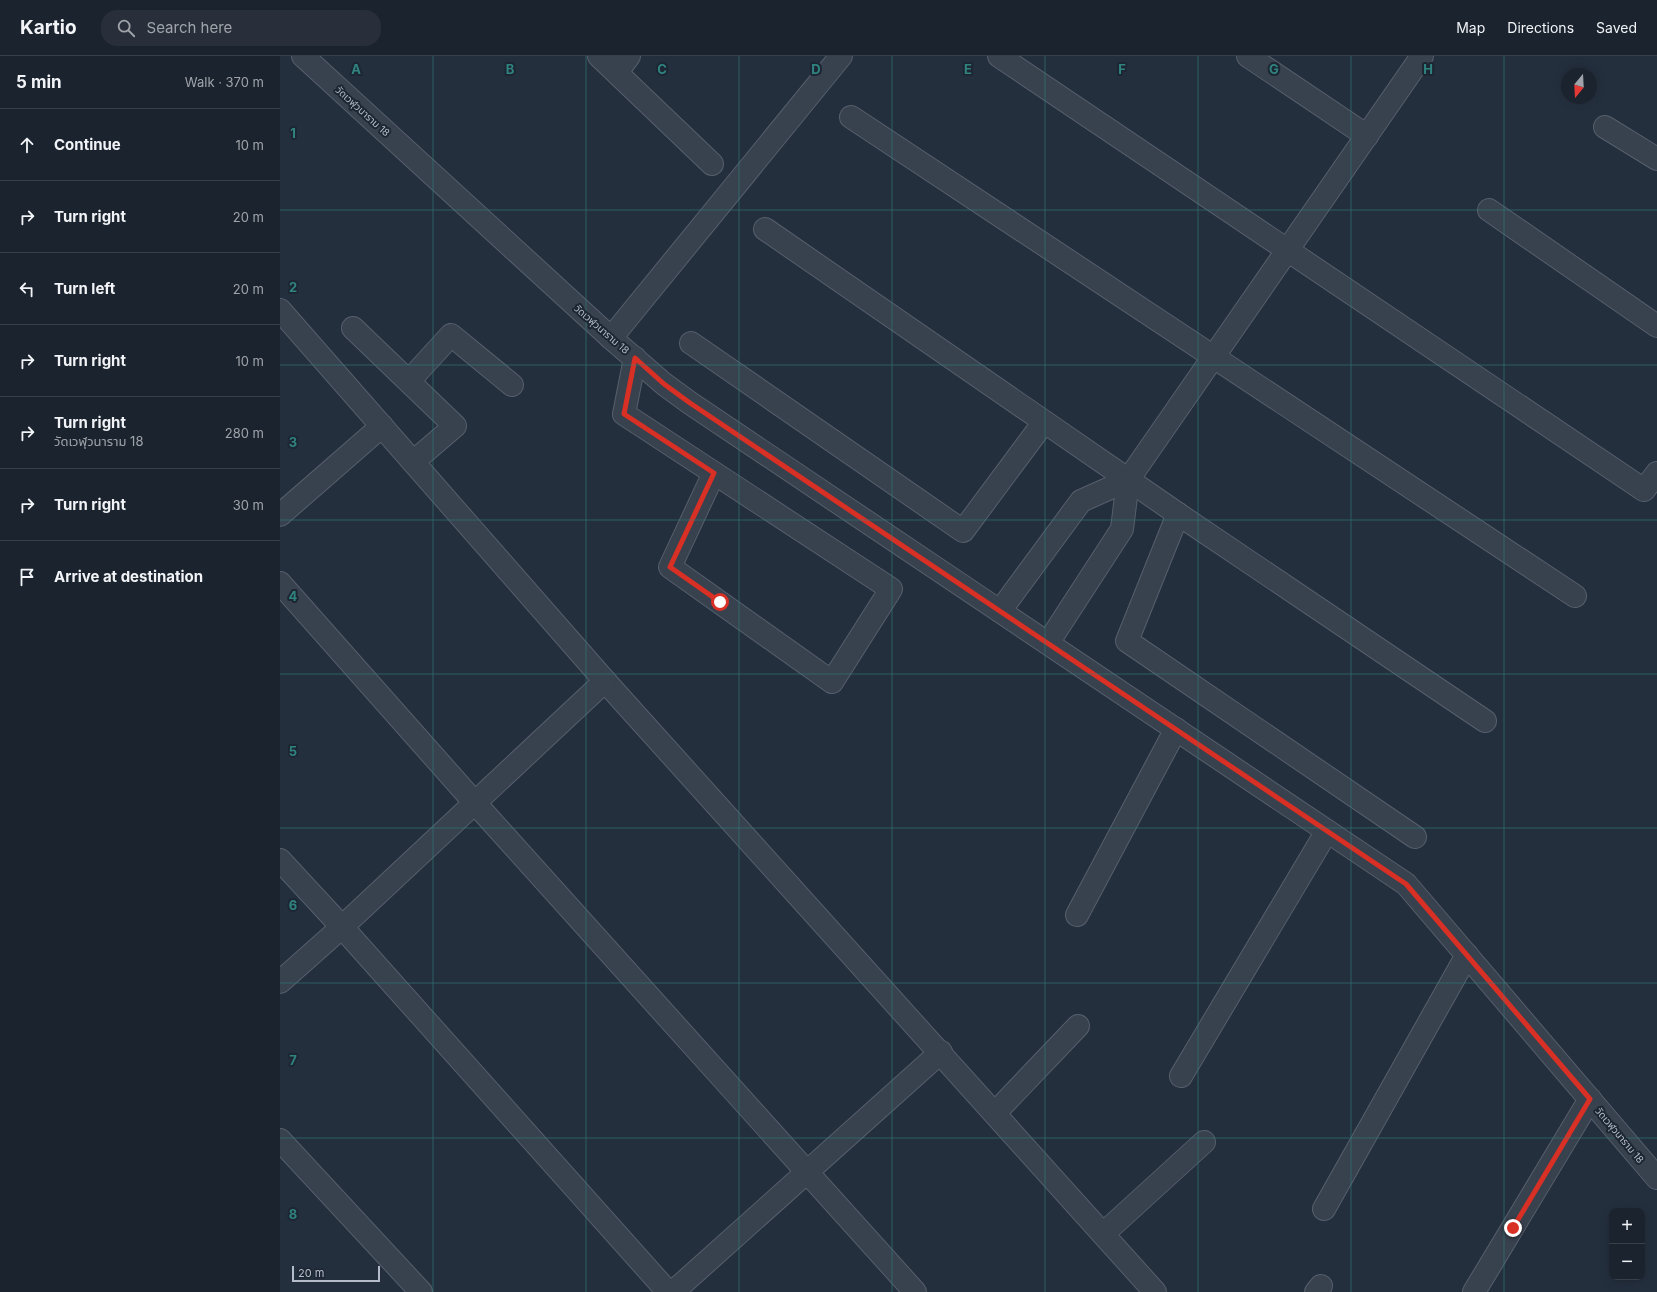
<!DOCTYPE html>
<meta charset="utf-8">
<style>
body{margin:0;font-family:Inter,"Noto Sans Thai",sans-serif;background:#282f3a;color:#f1f3f6}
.controls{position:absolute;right:12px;bottom:12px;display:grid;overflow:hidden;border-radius:8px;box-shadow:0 2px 10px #0003}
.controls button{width:36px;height:36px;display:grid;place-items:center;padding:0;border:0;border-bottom:1px solid #39404a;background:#1b232e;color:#f1f3f6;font:20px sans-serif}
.compass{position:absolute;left:1281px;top:12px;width:36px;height:36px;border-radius:50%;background:#1b232e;box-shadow:0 2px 10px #0003;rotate:198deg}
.scale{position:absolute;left:12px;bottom:10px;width:88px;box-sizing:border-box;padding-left:4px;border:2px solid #b4bcc9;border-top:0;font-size:11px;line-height:14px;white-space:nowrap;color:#b4bcc9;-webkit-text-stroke:3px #1d2633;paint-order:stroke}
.stop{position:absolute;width:12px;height:12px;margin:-9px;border:3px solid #d93025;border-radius:50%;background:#fff}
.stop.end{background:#d93025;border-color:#fff;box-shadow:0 1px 4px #0008}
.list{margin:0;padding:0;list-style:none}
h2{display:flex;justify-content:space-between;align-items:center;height:52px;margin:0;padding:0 16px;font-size:17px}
h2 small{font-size:13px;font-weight:400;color:#a0a4aa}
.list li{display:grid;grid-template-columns:26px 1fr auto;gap:12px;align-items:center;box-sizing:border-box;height:72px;padding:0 16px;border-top:1px solid #39404a}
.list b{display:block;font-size:15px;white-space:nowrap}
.list p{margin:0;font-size:13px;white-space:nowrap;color:#a0a4aa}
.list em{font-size:13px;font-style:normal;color:#a0a4aa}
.icon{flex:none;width:22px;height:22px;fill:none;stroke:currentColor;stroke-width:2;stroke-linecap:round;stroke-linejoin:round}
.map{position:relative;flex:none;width:1377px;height:1236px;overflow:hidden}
header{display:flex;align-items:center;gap:24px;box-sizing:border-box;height:56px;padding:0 20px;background:#1b232e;border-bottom:1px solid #39404a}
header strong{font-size:19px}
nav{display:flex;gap:22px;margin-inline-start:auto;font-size:14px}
.search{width:280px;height:36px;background:#282f3a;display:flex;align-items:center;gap:10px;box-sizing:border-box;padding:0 14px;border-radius:16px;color:#a0a4aa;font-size:15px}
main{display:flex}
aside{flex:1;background:#1b232e}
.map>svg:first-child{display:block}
</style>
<header>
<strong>Kartio</strong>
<div class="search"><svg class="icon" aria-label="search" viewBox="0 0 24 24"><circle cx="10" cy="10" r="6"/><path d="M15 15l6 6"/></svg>Search here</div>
<nav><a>Map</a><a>Directions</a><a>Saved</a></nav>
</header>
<main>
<aside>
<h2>5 min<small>Walk · 370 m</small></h2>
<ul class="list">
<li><svg class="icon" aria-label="ahead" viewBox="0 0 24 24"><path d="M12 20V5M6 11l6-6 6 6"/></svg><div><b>Continue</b></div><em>10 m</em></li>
<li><svg class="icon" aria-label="right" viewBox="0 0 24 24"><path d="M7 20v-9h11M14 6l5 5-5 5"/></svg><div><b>Turn right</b></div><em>20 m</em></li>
<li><svg class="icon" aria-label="left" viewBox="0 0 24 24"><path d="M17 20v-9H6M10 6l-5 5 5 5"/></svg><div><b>Turn left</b></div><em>20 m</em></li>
<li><svg class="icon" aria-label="right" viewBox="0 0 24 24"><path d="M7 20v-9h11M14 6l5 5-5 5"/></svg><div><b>Turn right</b></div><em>10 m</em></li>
<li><svg class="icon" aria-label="right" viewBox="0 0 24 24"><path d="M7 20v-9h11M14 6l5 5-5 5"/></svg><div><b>Turn right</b><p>วัดเวฬุวนาราม 18</p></div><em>280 m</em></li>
<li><svg class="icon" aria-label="right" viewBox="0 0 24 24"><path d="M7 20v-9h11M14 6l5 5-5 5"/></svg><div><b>Turn right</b></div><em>30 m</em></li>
<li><svg class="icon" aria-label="arrive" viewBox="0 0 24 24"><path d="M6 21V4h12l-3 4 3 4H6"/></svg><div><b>Arrive at destination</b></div></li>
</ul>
</aside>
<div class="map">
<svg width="1377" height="1236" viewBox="0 0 1377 1236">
<rect width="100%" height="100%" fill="#242f3e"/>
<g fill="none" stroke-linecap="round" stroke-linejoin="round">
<defs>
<g id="minor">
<path d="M23,0L331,282L384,328L410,347L1126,828L1377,1122"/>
<path d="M319,0L432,108"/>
<path d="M719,0L1364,434L1377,417"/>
<path d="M968,0L1087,80"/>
<path d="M337,16L349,0"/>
<path d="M571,61L1295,540"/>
<path d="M1325,71L1377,103"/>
<path d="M1209,154L1377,270"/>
<path d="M485,173L898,458L1205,665"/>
<path d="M0,254L325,625L875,1236"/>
<path d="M73,272L175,370L133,406"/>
<path d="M331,282L561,0"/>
<path d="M411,287L683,475L764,366"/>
<path d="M355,302L344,358L611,533L552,626L390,511L434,417"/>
<path d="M129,325L171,279L232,329"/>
<path d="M848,424L1142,0"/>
<path d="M898,458L847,585L1135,781"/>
<path d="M0,459L102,370"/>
<path d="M0,527L195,747L635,1236"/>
<path d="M720,555L801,445L848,424L842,473L768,587"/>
<path d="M0,804L62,871L388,1236"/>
<path d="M797,859L896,673"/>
<path d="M0,926L62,871L325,625"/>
<path d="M901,1020L1047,775"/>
<path d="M715,1057L798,970"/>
<path d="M0,1084L141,1236"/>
<path d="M1044,1153L1187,899"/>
<path d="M823,1178L924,1086"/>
<path d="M393,1236L661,996"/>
<path d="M1036,1236L1041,1230"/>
<path d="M1194,1236L1310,1043"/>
</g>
</defs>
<use href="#minor" stroke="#565f6c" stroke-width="24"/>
<use href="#minor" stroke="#38414e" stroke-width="22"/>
</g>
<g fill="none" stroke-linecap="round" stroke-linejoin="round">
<path stroke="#d93025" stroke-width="5" d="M440,546L390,511L434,417L344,358L355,302L384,328L410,347L1126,828L1310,1043L1233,1172"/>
</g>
<path fill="none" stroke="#308480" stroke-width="1" stroke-opacity="0.55" d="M153,0V1236M306,0V1236M459,0V1236M612,0V1236M765,0V1236M918,0V1236M1071,0V1236M1224,0V1236M0,154H1377M0,309H1377M0,464H1377M0,618H1377M0,772H1377M0,927H1377M0,1082H1377"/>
<g text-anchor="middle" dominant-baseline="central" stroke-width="4" stroke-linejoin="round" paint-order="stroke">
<g font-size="10" fill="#b4bcc9" stroke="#1d2633">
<text transform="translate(83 55) rotate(42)">วัดเวฬุวนาราม 18</text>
<text transform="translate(322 273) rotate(41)">วัดเวฬุวนาราม 18</text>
<text transform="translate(1340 1079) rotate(50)">วัดเวฬุวนาราม 18</text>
</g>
</g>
<g font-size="13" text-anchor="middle" font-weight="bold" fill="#308480" stroke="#1d2633" stroke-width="4" stroke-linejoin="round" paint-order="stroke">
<text x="76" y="18">A</text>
<text x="230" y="18">B</text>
<text x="382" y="18">C</text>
<text x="536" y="18">D</text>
<text x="688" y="18">E</text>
<text x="842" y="18">F</text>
<text x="994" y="18">G</text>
<text x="1148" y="18">H</text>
<text x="13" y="82">1</text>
<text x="13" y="236">2</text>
<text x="13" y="391">3</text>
<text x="13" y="545">4</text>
<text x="13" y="700">5</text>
<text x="13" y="854">6</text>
<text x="13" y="1009">7</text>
<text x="13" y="1163">8</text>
</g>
</svg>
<div class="controls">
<button>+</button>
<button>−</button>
</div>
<svg class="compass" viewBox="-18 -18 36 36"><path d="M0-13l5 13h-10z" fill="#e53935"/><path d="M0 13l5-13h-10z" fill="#a0a4aa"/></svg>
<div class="scale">20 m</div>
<div class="stop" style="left:440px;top:546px"></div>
<div class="stop end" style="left:1233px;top:1172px"></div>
</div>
</main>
